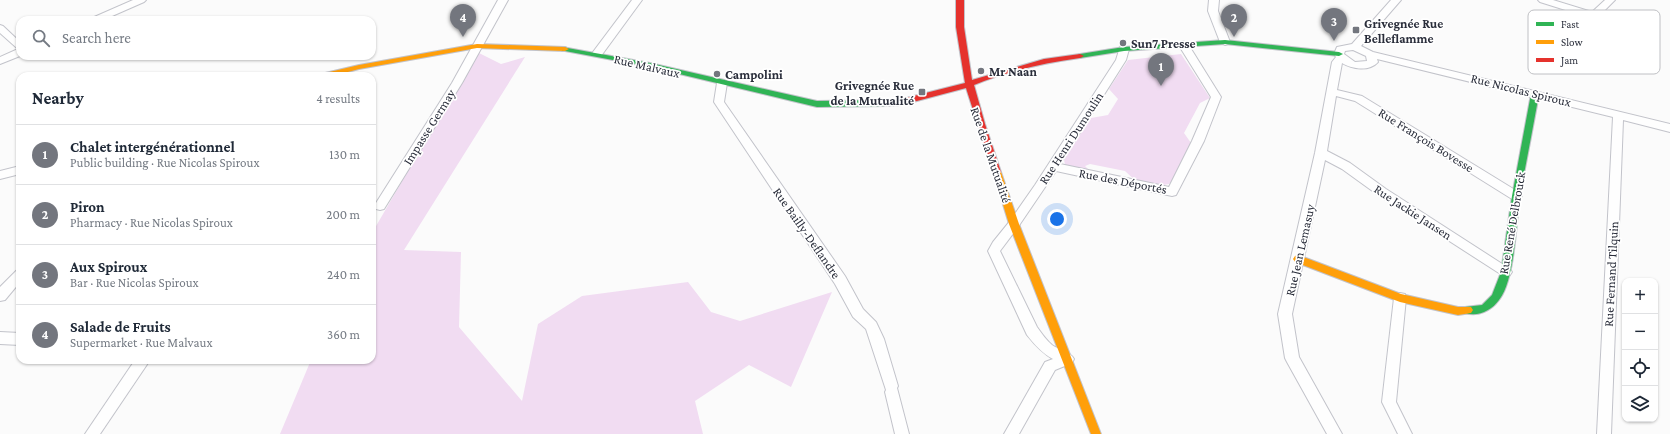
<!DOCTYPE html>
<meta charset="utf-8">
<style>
body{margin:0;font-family:"Crimson Pro",serif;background:#f6f6f7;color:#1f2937}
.controls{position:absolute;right:12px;bottom:12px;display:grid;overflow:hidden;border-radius:8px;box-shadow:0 1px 3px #0004}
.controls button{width:36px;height:36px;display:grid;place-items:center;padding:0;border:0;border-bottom:1px solid #e0e1e3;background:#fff;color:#1f2937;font:20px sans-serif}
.you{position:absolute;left:1057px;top:219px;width:14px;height:14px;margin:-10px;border:3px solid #fff;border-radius:50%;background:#1a73e8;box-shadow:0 0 0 6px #1a73e833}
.badge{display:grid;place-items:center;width:26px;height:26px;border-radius:50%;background:#73767e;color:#fff;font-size:13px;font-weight:700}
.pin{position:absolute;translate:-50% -33px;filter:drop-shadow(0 1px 2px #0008)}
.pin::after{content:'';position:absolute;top:21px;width:14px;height:12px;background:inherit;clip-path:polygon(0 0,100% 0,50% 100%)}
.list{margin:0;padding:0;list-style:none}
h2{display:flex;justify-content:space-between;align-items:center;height:52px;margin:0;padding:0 16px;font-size:17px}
h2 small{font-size:13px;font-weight:400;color:#747a83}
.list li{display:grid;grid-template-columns:26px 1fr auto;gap:12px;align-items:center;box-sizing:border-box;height:60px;padding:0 16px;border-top:1px solid #e0e1e3}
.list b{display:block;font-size:15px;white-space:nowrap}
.list p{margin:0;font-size:13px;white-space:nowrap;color:#747a83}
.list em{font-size:13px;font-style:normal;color:#747a83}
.icon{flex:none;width:22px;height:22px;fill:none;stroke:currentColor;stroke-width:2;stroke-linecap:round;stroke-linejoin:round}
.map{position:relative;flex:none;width:1670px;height:434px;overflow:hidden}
.search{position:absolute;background:#fff;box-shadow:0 1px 3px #0004;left:16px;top:16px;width:360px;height:44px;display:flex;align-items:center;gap:10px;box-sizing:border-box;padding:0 14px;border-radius:12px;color:#747a83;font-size:15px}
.panel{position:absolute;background:#fff;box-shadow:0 1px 3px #0004;left:16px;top:72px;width:360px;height:292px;border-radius:12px}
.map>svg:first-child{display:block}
</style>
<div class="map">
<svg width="1670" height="434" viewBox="0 0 1670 434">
<rect width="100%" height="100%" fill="#fbfbfb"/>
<g fill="#f1dcf2">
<path d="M477,52L501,64L525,57L404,250L461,252L459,327L522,401L538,324L582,296L688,282L711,312L740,321L832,292L791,387L749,365L695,401L703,434H280L311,360H372V233Z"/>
<path d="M1181,54L1210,98L1200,103L1184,133L1191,143L1173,180L1169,184L1158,186L1137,182L1125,171L1090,164L1085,166L1092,173L1072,168L1065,165L1064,159L1091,118L1108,115L1118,99L1109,89L1128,60Z"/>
</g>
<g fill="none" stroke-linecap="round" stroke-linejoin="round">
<defs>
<g id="street">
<path d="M133,0H146L144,2L103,20H90L92,18Z"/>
<path d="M498,0H508L462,83L384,209L380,210L376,209L374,206L376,203L452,83Z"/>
<path d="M632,0H642L601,56H593L592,54L593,52Z"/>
<path d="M1209,0H1219L1218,11L1230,42L1228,44L1225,45L1220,42L1208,11Z"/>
<path d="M1391,0H1401L1361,46L1373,52L1670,124V132L1623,120L1611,434H1597L1613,117L1377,59L1378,62C1369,72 1352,69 1342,63L1337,90L1362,96L1520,193L1522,196L1520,199L1516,200L1512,199L1355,101L1336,96L1327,151L1350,163L1386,189L1510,269L1512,272L1510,275L1506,277L1502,275L1378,195L1342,169L1325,160L1292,314L1299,357L1342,434H1327L1287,362L1285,358L1278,314L1315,153L1332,62L1336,57L1334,54L1337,47L1352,44ZM1353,50L1366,56L1367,61L1355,62L1344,54L1345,51Z"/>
<path d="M1538,0H1553L1592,12L1605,0H1615L1597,18L1594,19L1540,2Z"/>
<path d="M0,25L3,26L20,42V56L0,64V57L18,49L0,33Z"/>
<path d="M1183,41L1188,44L1221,97L1204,141L1176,195L1172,196L1056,171L1018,227L1000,251L1037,327C1042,334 1046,340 1052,345C1059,350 1070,351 1074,359L1072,363L1055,370L1019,434H1004L1045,362L1053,359C1042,353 1035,345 1027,335L988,251L993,242L1010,221L1035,185L1116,60L1120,47L1124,46L1129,49L1126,60L1060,164L1169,187L1192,141L1211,97L1178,44Z"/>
<path d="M722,80L727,83L724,102L845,276L863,309L876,322L884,339L898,386L897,388L909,434H895L885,392L886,390L866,329L853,317L835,284L714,102L717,83Z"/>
<path d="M20,166V174L0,179V171Z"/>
<path d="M20,269V282L5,300L0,301V287L16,271Z"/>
<path d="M1400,293L1405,294L1406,298L1396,402L1412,434H1398L1382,402L1394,298L1395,294Z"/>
<path d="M0,332L20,333V345L0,344Z"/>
<path d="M135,360H150L100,434H85Z"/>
</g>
<g id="fast">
<path d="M1225,40L1339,52L1343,54L1339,56L1225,44L1124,51L1080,58L1076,56L1080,54L1124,47Z"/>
<path d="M562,47L650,63L817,101L888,100L892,103L888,106L817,107L650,67L565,51H562Z"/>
<path d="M1535,91L1539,94C1533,128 1526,162 1520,196C1516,223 1515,280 1499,300C1491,311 1478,317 1465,313L1463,310L1465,307L1482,305L1492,295L1501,272L1512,196L1531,94Z"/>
</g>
<g id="slow">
<path d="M477,44L565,47L569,49L565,51L477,48L359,69L333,76H320L321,74L359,65Z"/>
<path d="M997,169L1001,172L1019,224L1101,434H1091L1009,224L993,172Z"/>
<path d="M1298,255L1401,294L1458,307H1471L1473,310L1471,313L1458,315L1400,302L1295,262L1293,259L1295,256Z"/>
</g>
<path id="jam" d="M956,0H964V27L972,80L1044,59L1080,54L1084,56L1080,58C1044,63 1008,71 974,85L985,124L1001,172L997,175L993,172L966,88L898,106H888L884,103L888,100H898L965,83L956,27Z"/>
</defs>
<use href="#street" stroke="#c2c3ca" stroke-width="2"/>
<use href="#fast" stroke="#c2c3ca" stroke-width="2"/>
<use href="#slow" stroke="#c2c3ca" stroke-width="2"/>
<use href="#jam" stroke="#c2c3ca" stroke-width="2"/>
<use href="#street" fill="#fefefe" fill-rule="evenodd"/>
<use href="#fast" fill="#30b455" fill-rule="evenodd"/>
<use href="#slow" fill="#ff9f0a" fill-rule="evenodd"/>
<use href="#jam" fill="#e5322d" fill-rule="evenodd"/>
</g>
<g fill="#73767e" stroke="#fff" stroke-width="1.5">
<rect x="1352" y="26" width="8" height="8" rx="2"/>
<circle cx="1123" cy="43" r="4"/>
<circle cx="981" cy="71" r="4"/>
<circle cx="717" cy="74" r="4"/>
<rect x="918" y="88" width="8" height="8" rx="2"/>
</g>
<g text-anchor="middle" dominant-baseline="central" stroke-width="3.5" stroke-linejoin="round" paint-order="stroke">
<g font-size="13" font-weight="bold" fill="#2a2e3b" stroke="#fff" text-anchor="start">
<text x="1364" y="23">Grivegnée Rue<tspan x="1364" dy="15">Belleflamme</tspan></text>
<text x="1131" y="43">Sun7 Presse</text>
<text x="989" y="71">Mr Naan</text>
<text x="725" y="74">Campolini</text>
<text x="914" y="85" text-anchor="end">Grivegnée Rue<tspan x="914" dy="15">de la Mutualité</tspan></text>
</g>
<g font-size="13" fill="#2a2e3b" stroke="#fff">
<text transform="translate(647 66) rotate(13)">Rue Malvaux</text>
<text transform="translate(1521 90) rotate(14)">Rue Nicolas Spiroux</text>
<text transform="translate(429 127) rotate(-58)">Impasse Germay</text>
<text transform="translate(1071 138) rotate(-57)">Rue Henri Dumoulin</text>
<text transform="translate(1426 140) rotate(32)">Rue François Bovesse</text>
<text transform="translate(991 155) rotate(71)">Rue de la Mutualité</text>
<text transform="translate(1123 181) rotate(11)">Rue des Déportés</text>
<text transform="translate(1413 212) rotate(33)">Rue Jackie Jansen</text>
<text transform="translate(1512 223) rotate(-80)">Rue René Delbrouck</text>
<text transform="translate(807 233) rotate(55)">Rue Bailly-Deflandre</text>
<text transform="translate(1300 250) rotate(-77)">Rue Jean Lemasuy</text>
<text transform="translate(1611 274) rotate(-87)">Rue Fernand Tilquin</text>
</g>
</g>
<rect x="1528" y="10" width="132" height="64" rx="6" fill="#fff" stroke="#bfc0c4" stroke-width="1"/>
<rect x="1536" y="22" width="18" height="4" fill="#30b455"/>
<rect x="1536" y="40" width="18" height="4" fill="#ff9f0a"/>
<rect x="1536" y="58" width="18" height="4" fill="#e5322d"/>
<g font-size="11" fill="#2a2e3b">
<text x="1561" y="28">Fast</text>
<text x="1561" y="46">Slow</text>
<text x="1561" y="64">Jam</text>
</g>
</svg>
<div class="controls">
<button>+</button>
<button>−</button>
<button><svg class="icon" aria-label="locate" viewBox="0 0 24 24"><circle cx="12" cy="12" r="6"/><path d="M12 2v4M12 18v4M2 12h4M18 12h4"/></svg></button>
<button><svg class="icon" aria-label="layers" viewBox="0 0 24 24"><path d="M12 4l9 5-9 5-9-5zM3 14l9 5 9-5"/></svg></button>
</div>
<div class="you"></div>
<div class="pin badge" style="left:1161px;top:86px">1</div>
<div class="pin badge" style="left:1234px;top:37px">2</div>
<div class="pin badge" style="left:1334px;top:41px">3</div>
<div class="pin badge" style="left:463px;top:37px">4</div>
<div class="search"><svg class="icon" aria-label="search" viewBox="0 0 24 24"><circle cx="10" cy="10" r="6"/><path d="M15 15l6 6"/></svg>Search here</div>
<section class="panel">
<h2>Nearby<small>4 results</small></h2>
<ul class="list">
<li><span class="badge">1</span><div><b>Chalet intergénérationnel</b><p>Public building · Rue Nicolas Spiroux</p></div><em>130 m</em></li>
<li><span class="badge">2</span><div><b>Piron</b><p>Pharmacy · Rue Nicolas Spiroux</p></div><em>200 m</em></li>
<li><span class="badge">3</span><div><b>Aux Spiroux</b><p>Bar · Rue Nicolas Spiroux</p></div><em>240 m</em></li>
<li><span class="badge">4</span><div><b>Salade de Fruits</b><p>Supermarket · Rue Malvaux</p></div><em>360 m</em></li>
</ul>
</section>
</div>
